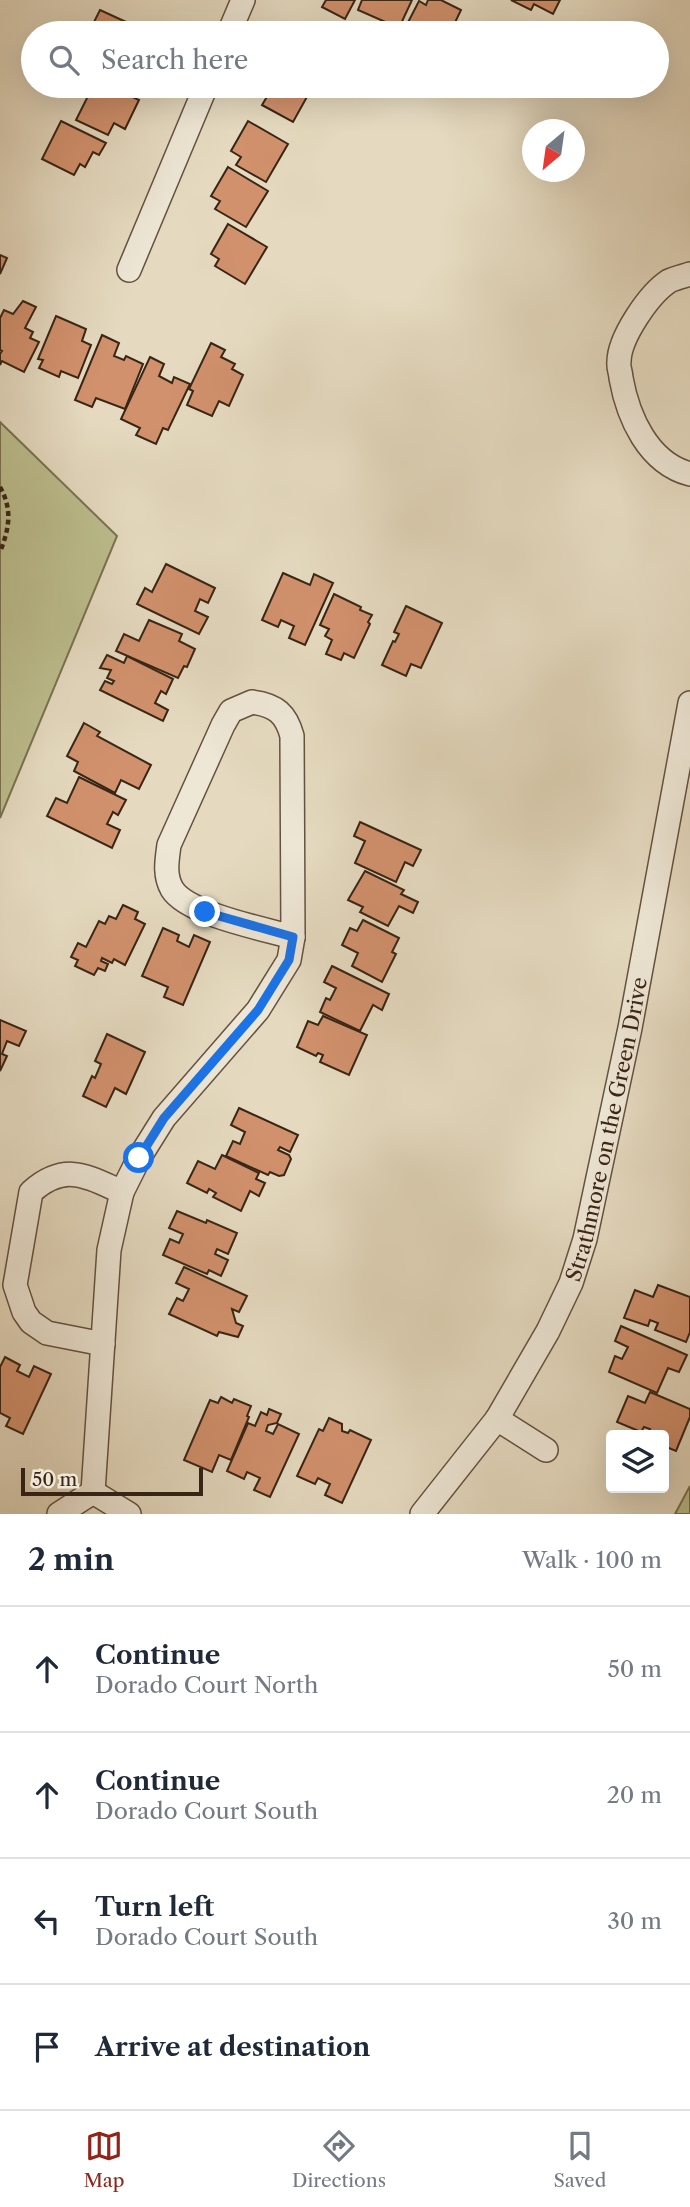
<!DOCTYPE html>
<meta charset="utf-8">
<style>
body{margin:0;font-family:"Libre Caslon Text",serif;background:#f6f6f7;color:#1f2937}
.controls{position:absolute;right:21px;bottom:21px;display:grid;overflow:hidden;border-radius:7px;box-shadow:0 7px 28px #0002}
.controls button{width:63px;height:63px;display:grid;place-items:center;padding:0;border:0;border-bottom:2px solid #e0e1e3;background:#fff;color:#1f2937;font:35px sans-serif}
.compass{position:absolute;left:522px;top:119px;width:63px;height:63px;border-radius:50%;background:#fff;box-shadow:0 7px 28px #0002;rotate:209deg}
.scale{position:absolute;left:21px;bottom:18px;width:182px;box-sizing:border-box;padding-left:7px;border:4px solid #392515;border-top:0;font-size:19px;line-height:24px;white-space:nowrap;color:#392515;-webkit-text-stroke:5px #eee7d6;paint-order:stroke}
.stop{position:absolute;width:21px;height:21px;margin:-16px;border:5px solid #1a73e8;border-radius:50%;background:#fff}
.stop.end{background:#1a73e8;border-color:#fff;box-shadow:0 2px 7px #0008}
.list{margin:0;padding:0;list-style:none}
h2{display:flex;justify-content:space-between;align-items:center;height:91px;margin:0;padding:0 28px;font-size:30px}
h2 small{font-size:23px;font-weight:400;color:#747a83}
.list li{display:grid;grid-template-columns:46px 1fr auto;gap:21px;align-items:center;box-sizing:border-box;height:126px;padding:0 28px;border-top:2px solid #e0e1e3}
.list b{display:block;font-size:26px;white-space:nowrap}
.list p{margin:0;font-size:23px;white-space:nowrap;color:#747a83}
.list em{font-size:23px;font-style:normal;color:#747a83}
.icon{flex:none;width:38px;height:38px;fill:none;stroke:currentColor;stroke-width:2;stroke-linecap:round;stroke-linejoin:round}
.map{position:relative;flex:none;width:690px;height:1514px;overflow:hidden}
.search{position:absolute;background:#fff;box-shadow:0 7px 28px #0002;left:21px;right:21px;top:21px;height:77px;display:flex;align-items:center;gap:18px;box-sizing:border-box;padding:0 24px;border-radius:38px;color:#747a83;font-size:26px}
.sheet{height:595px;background:#fff}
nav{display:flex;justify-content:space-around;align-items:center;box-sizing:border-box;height:98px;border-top:2px solid #e0e1e3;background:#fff;font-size:19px;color:#747a83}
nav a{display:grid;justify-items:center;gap:4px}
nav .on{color:#8f2418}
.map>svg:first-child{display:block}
</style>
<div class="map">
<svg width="690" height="1514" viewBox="0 0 690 1514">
<rect width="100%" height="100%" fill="#e5dac0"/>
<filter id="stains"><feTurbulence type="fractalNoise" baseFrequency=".00286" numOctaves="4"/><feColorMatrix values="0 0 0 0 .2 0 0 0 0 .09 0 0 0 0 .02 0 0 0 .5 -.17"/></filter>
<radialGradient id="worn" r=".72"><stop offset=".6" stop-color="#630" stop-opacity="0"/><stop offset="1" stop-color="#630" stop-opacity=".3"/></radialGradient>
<g fill="#bcbd8d" stroke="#7a7151" stroke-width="2">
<path d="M0,422L117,536L0,818Z"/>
<path d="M690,1486V1514H675Z"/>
</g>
<g fill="#d1916d" stroke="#392515" stroke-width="2">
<path d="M326,0H355L345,19L322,7Z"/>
<path d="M362,0H412L399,28L358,10Z"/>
<path d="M428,0H441L461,10L450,33L403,32L419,1L426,5Z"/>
<path d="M511,0H560L553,14L534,4L531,10Z"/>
<path d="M100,10L150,33H86L90,25L92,26Z"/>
<path d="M93,86H109L139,100L125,129L114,123L108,135L76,120Z"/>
<path d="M261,86H313L293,122L262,105L268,95L258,90Z"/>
<path d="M61,121L106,143L99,155L93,152L85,167L80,164L74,175L42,159Z"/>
<path d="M248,121L288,144L266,182L236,165L241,157L231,151Z"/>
<path d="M228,167L268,191L246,227L215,209L220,201L211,196Z"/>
<path d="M228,224L267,247L245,284L215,266L219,259L211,254Z"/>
<path d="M0,255L7,258L0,274Z"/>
<path d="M23,301L36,307L25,328L33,332L30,338L39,342L24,372L2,361L0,365V354L2,351L0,350V318L4,310L13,314Z"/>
<path d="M56,316L86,329L82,341L91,345L78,378L61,371L59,377L39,368L43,360L38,359Z"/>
<path d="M102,335L119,343L114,356L124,360L126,356L143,364L125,409L96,398L92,407L75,400Z"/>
<path d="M211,343L225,350L221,357L235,364L232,369L243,375L229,406L219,401L212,416L187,405L193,391L189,389Z"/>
<path d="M150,357L164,364L159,376L172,383L174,377L190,384L168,430L163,428L156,444L136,435L140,428L121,419Z"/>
<path d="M166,564L215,588L208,603L200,599L195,611L208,617L199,634L137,604L145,588L152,592Z"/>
<path d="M283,573L310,585L314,574L333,583L305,645L289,638L294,626L281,620L278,627L262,620Z"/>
<path d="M334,594L361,607L360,610L372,615L368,622L370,624L354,658L344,653L341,660L326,654L332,640L325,636L329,629L320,625Z"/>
<path d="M406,606L442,623L421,668L411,664L406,676L382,665L393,641L395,642L399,634L394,632Z"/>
<path d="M149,620L182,634L179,641L195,649L187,667L184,666L178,678L116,651L124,634L139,641Z"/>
<path d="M107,655L124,663L127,656L173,679L166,694L161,691L155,703L168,710L163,721L100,690L105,681L112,684L114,681L107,678L111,670L100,668Z"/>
<path d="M84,723L100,732L97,736L151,765L139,789L121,780L115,793L74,771L78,762L67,756Z"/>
<path d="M79,777L126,800L118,815L113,812L107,824L120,830L112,848L47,816L56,798L67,803Z"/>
<path d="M360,822L421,850L413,866L405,862L396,882L355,863L365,841L354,836Z"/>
<path d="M365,871L404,890L401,894L418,902L413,913L399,906L388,926L360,912L363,907L348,900Z"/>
<path d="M123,905L138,912L135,919L145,924L125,965L114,959L112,963L102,958L101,961L108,964L105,971L98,968L94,975L75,966L78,960L71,957L78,943L86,947L99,921L105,924L109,916L116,919Z"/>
<path d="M363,920L399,938L392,952L396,954L382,982L352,966L358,953L342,945L350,928L357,931Z"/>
<path d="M163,928L179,935L177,941L189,947L194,935L210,942L183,1005L164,997L168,987L142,976Z"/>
<path d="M332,966L389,994L382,1010L373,1005L360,1031L320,1012L326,998L330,1000L336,988L324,982Z"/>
<path d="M323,1016L367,1035L349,1075L320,1062L323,1055L318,1053L316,1056L297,1047L308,1021L318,1025Z"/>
<path d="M0,1020L26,1031L19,1046L7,1041L2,1054L7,1056L0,1071Z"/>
<path d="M107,1034L145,1052L126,1094L115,1088L106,1107L83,1096L92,1076L95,1078L101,1064L95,1061Z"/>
<path d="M239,1108L298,1135L290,1152L280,1147L278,1150L289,1155L291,1159L284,1175L279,1176L270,1172L268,1175L226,1156L233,1141L240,1144L245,1132L231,1125Z"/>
<path d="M222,1155L259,1173L256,1179L265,1183L259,1196L250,1191L241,1211L213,1197L216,1193L209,1189L207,1193L187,1183L198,1161L215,1169Z"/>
<path d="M177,1211L206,1223L207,1220L237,1233L228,1254L217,1249L215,1254L228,1260L221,1276L209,1270L207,1274L163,1255L170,1239L179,1243L183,1234L169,1228Z"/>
<path d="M184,1267L247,1296L239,1312L232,1309L236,1323L243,1326L238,1337L219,1332L217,1336L169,1314L177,1298L183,1301L189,1289L176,1283Z"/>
<path d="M658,1285L690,1297V1332L686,1342L655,1330L658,1323L650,1320L648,1326L624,1318L635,1290L653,1297Z"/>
<path d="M621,1326L687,1355L679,1372L668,1368L657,1393L609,1372L615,1356L622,1359L628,1347L615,1341Z"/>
<path d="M5,1357L20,1365L17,1371L29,1377L34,1366L51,1374L23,1434L6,1426L10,1418L0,1413V1367Z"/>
<path d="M650,1392L690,1409V1417L676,1451L664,1446V1435H647L650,1429L644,1427L641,1432L617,1422L628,1396L645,1403Z"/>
<path d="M221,1397L232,1403L234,1399L251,1406L247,1416L249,1417L231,1460L219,1455L212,1472L184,1460L210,1400L218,1403Z"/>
<path d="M269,1409L281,1414L277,1423L268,1425L266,1431L273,1434L278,1424L299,1434L270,1497L254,1490L260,1478L247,1472L244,1479L227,1471L248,1423L255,1426L261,1412L267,1415Z"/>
<path d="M329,1418L342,1424V1431L348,1433L350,1430L371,1440L342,1503L325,1495L330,1484L318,1478L315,1484L297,1476L319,1429L323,1431Z"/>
</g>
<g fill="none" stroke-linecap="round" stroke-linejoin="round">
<defs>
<g id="minor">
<path d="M229,33L243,0"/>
<path d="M129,270L206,86"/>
<path d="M690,274C684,276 675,278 669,281C649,294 619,338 619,362C618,367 621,373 621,378C628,417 648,463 690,474"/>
<path d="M252,702C276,705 286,714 292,736L293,937C264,929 187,914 172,889C164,875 167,860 169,845L223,725L231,711Z"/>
<path d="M103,1344L47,1333L31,1322L24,1312L15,1285L31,1192C65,1162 86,1176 122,1192"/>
<path d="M497,1419L546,1450"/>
<path d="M93,1492L129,1514"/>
<path d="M59,1514L93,1492L109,1250L122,1192L139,1158L164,1118L258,1010L289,960L293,937"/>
<path id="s1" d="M422,1514L497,1419L548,1331L571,1283L585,1239L630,1028L690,703"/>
</g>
</defs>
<use href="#minor" stroke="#645240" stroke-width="26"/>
<path stroke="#392515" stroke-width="4.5" stroke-dasharray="5 3.5" stroke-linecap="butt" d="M0,487C13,510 9,529 0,552"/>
<use href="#minor" stroke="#eee7d6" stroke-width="23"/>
</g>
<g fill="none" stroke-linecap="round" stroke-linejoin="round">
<path stroke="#1a73e8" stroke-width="9" d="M139,1158L164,1118L258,1010L289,960L293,937L205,912"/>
</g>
<g text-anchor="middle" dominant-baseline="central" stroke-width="5" stroke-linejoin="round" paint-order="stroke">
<g font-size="21" fill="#392515" stroke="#eee7d6">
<text stroke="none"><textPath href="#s1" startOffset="434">Strathmore on the Green Drive</textPath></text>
</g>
</g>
<rect width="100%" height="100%" filter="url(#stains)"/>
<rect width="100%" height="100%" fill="url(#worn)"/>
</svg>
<div class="controls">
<button><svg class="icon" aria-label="layers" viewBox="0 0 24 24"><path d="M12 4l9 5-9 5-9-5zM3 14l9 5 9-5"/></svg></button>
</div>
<svg class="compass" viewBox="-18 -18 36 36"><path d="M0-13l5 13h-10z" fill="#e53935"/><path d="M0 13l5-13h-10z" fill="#747a83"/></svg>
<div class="scale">50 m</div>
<div class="stop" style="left:139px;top:1158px"></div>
<div class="stop end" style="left:205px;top:912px"></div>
<div class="search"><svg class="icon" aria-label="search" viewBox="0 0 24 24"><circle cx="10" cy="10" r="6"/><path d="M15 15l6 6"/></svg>Search here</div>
</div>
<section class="sheet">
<h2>2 min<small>Walk · 100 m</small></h2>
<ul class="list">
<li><svg class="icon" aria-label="ahead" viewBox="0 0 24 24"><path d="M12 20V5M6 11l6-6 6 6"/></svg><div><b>Continue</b><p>Dorado Court North</p></div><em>50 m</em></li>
<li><svg class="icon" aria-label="ahead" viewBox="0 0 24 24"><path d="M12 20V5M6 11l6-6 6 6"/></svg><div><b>Continue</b><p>Dorado Court South</p></div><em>20 m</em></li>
<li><svg class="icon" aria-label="left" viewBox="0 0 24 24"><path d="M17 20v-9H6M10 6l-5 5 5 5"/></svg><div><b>Turn left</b><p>Dorado Court South</p></div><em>30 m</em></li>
<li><svg class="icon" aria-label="arrive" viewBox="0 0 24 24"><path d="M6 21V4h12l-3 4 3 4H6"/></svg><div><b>Arrive at destination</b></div></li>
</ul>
</section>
<nav>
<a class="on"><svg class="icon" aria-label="map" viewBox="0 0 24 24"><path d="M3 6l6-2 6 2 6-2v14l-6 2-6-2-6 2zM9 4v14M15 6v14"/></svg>Map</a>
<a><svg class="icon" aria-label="directions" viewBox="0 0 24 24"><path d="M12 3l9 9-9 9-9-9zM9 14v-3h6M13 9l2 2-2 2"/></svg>Directions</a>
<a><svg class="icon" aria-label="saved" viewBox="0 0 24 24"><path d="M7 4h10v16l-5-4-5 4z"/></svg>Saved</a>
</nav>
